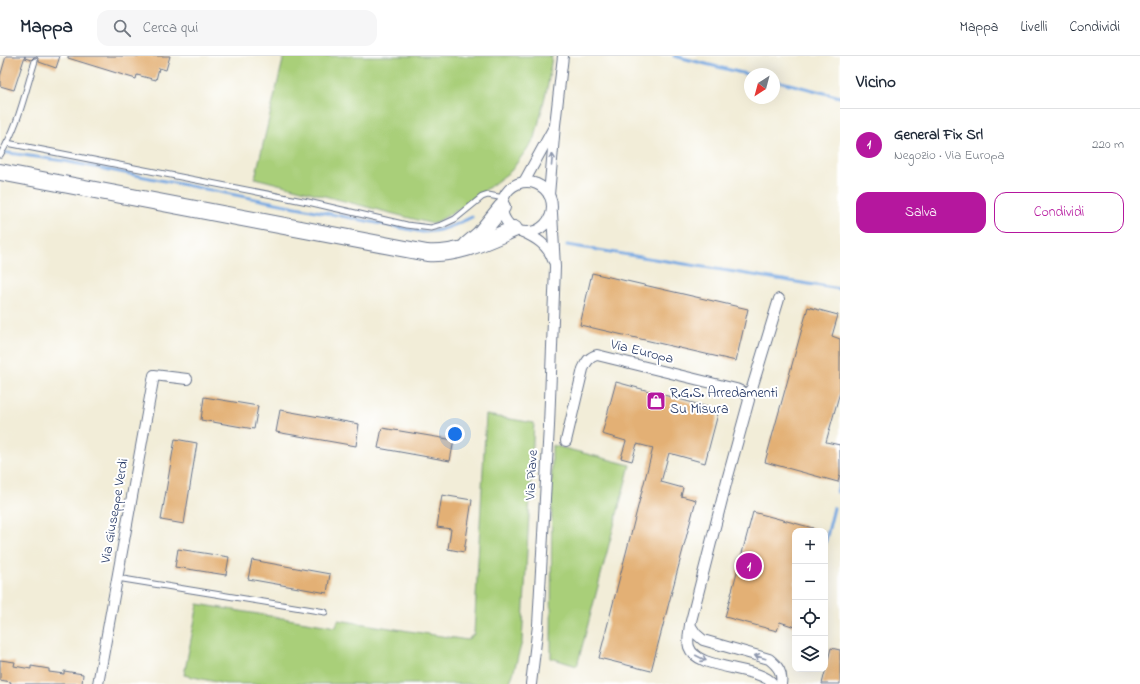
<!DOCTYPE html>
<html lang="it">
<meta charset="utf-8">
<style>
body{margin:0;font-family:"Indie Flower",sans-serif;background:#f6f6f7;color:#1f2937}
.controls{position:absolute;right:12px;bottom:12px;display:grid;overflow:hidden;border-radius:8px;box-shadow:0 4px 16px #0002}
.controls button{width:36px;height:36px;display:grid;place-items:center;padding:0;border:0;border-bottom:1px solid #e0e1e3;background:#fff;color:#1f2937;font:20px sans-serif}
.compass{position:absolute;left:744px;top:12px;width:36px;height:36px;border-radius:50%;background:#fff;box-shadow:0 4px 16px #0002;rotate:216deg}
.you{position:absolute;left:455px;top:378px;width:14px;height:14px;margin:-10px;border:3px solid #fff;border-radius:50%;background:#1a73e8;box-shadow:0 0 0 6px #1a73e833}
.badge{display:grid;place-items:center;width:26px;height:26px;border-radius:50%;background:#b5179e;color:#fff;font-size:13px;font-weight:700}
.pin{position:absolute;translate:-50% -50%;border:2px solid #fff;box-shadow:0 1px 4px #0006}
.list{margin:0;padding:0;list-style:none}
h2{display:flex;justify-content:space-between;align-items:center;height:52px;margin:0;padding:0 16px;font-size:17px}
h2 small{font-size:13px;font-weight:400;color:#747a83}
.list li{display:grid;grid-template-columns:26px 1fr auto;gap:12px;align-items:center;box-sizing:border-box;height:72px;padding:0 16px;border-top:1px solid #e0e1e3}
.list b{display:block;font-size:15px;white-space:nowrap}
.list p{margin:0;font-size:13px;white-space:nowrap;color:#747a83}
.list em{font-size:13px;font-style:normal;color:#747a83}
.actions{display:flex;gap:8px;padding:12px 16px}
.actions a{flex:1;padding:9px 0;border:1px solid #b5179e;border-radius:12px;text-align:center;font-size:14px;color:#b5179e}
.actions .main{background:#b5179e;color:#fff}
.icon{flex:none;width:22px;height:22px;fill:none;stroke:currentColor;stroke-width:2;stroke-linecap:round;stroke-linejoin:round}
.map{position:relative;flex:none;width:840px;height:628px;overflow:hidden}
header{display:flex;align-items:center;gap:24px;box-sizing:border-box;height:56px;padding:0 20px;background:#fff;border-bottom:1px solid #e0e1e3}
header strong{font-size:19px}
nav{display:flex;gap:22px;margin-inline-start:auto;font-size:14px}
.search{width:280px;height:36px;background:#f6f6f7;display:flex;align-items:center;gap:10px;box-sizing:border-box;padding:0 14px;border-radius:12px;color:#747a83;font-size:15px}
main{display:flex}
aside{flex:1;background:#fff}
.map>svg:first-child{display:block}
</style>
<header>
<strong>Mappa</strong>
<div class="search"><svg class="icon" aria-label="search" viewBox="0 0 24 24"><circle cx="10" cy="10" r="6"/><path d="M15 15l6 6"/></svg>Cerca qui</div>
<nav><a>Mappa</a><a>Livelli</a><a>Condividi</a></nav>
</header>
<main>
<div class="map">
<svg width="840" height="628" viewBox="0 0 840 628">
<rect width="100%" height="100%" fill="#fff"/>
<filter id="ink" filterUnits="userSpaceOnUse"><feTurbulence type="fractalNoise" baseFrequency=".025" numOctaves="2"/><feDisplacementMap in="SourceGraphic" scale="8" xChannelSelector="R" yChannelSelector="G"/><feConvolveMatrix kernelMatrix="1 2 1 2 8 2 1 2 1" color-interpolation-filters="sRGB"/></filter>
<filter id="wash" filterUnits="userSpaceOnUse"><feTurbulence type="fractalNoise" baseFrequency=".012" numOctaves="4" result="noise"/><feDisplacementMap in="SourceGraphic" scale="16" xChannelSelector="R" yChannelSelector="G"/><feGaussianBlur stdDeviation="0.9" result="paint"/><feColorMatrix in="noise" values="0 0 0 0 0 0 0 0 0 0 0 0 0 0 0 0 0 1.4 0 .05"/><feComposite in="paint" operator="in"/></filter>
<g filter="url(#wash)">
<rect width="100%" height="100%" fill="#f2edd8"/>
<g fill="#a9cf79" stroke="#627f6c">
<path d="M284,0H552L548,28L535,82L511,115L461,152L433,168L255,122Z"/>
<path d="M486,359L534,367L522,586L513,618L509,628H225L184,619L198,548L336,571L338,564L467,584L474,578Z"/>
<path d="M552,389L630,409L577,610L551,602Z"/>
</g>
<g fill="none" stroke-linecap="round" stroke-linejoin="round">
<g stroke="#76a8e2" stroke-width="3">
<path d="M674,0L750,19"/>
<path d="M774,24L840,41"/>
<path d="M2,96L64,105L422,176C442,176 455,169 472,161"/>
<path d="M567,189L840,233"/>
<path d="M837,436L840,425"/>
<path d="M825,488L834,452"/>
</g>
</g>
<g id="blocks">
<g fill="#e3b075">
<path d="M6,0H25L14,34L0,30V21Z"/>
<path d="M25,0H60L56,12L39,6V4L37,1H34L31,4L25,2Z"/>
<path d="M68,0H170L166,14L159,12L156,24L137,19L136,23L68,2Z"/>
<path d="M592,217L748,253L736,305L580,269Z"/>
<path d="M808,251L838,259L832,280L840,283V336L826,386L840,389V418L838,426L765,406Z"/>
<path d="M616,326L719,354L705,407L669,397L661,426L683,432L681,440L696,444L651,615L599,602L653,392L637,388L632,405L621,402L626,385L602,378Z"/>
<path d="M204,341L258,350L254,373L201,364Z"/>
<path d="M280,354L359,368L356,390L276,376Z"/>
<path d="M382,372L454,384L450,405L378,392Z"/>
<path d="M175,383L197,387L184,468L161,464Z"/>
<path d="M442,439L472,444L464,496L448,493L451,473L437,471Z"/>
<path d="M753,456L813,472V475H795V571L780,566L777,575L725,561Z"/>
<path d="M178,493L229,501L226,519L175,511Z"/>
<path d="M252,504L330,518L327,537L248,523Z"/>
<path d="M831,592L840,594V628H822Z"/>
<path d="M0,604L15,606L14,610L31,613V610L49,613V616L64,618V615L83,618L82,628H10L11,626L0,624Z"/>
</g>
</g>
</g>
<g filter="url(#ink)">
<use href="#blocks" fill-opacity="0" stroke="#667289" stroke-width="1"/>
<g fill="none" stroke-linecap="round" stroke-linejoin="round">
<defs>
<g id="service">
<path d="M7,87L308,146L407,169L431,172L442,169L455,163L482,141L488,139L504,142"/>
<path d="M0,99C18,72 25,36 35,5"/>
<path d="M117,522L325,556"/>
</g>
<g id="minor">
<circle cx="527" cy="151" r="25"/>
<path d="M524,126L553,73"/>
<path d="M549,139L555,69L563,0"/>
<path d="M523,176C536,182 548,189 553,204"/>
<path d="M747,339L752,332L779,243"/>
<path d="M566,385L583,313C586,306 589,301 597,299L736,333C743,336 747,337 749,344L727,424L690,569C689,576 687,585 689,591C697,615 759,609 773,628"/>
<path d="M690,569L696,578L703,584L769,603C778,610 783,617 781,628"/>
<path d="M98,628L154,319L187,323"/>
<path d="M531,628L538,569L549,370L555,211L552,157"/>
</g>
<g id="trunk">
<path d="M0,116L427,197C459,199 486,185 514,173"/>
<path d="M467,189L480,178L502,151"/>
</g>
</defs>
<use href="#service" stroke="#667289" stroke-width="7"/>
<use href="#minor" stroke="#667289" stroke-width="12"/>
<use href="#trunk" stroke="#667289" stroke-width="18"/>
<use href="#service" stroke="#fff" stroke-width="5"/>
<use href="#minor" stroke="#fff" stroke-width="10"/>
<use href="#trunk" stroke="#fff" stroke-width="16"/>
</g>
<defs><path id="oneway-shaft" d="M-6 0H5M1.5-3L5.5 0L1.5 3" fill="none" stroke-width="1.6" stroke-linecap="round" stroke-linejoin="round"/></defs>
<g stroke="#8d97ae">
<use href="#oneway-shaft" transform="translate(552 104) rotate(-85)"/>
<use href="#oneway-shaft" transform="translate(760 601) rotate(-164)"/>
<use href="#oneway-shaft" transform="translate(701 602) rotate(27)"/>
</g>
</g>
<defs>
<symbol id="shop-square" viewBox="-11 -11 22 22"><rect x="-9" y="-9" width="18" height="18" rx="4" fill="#b5179e" stroke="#fff"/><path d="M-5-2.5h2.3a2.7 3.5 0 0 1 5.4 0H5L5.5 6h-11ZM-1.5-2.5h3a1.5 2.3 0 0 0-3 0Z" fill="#fff"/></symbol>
</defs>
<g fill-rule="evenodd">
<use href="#shop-square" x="645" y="334" width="22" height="22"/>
</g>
<g text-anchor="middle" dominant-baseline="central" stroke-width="4" stroke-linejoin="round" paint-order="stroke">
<g font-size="14" fill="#1b2f5e" stroke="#fff">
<text transform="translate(642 296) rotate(14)">Via Europa</text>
<text transform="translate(532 419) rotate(-87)">Via Piave</text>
<text transform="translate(115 455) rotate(-80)">Via Giuseppe Verdi</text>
</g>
<g font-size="14" fill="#1b2f5e" stroke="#fff" text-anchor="start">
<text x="670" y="337">R.G.S. Arredamenti<tspan x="670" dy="16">Su Misura</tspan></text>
</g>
</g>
</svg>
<div class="controls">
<button>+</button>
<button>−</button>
<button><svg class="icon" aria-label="locate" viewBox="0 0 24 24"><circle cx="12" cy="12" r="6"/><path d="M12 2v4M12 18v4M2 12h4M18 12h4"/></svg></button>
<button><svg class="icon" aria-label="layers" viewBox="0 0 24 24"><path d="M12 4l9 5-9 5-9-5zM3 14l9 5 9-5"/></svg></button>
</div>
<svg class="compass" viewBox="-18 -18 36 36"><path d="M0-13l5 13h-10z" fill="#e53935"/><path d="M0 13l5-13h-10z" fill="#747a83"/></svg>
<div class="you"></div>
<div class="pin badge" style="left:749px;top:510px">1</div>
</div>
<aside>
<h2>Vicino<small></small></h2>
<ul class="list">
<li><span class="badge">1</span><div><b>General Fix Srl</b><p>Negozio · Via Europa</p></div><em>220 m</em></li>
</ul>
<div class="actions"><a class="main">Salva</a><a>Condividi</a></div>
</aside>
</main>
